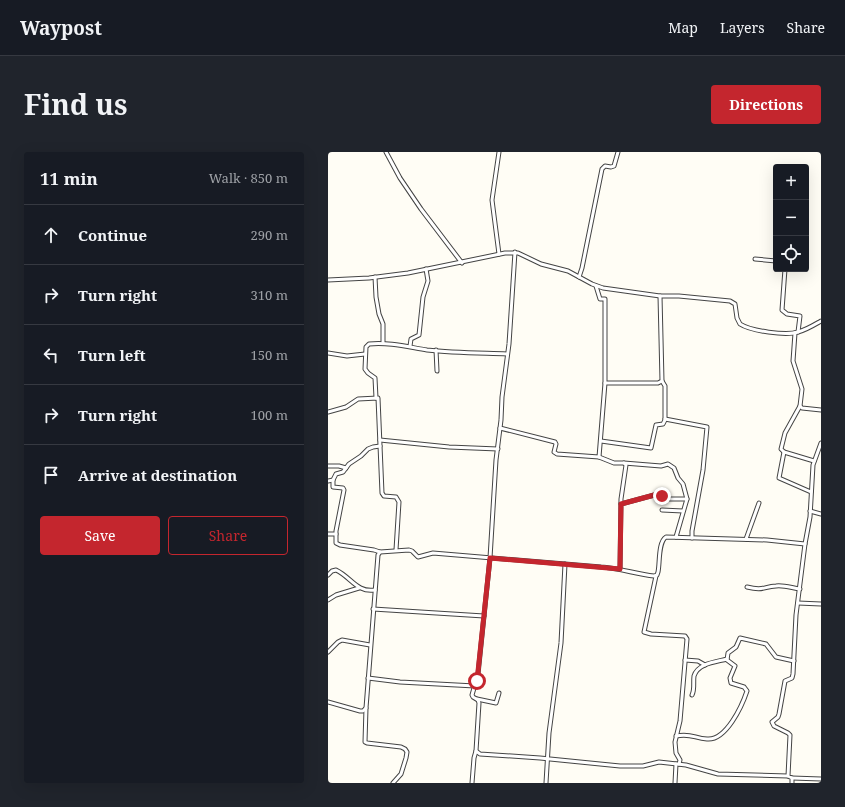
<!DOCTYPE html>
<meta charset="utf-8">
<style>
body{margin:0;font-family:"Noto Serif",serif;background:#20242c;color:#f1f3f6}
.controls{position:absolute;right:12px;top:12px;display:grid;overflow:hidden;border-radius:4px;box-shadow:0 4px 16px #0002}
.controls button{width:36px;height:36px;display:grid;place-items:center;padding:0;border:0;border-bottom:1px solid #363941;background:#171b24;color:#f1f3f6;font:20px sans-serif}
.stop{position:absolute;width:12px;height:12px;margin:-9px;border:3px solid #c4262e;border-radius:50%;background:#fff}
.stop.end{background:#c4262e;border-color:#fff;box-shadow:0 1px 4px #0008}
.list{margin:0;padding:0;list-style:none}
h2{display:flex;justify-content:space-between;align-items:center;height:52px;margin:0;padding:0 16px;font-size:17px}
h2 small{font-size:13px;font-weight:400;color:#9ea1a6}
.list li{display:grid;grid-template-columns:26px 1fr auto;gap:12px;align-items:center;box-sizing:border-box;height:60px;padding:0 16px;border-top:1px solid #363941}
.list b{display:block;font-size:15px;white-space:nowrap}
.list em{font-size:13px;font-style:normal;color:#9ea1a6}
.actions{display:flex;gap:8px;padding:12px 16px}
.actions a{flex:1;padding:9px 0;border:1px solid #c4262e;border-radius:4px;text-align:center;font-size:14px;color:#c4262e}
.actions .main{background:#c4262e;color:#fff}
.icon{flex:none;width:22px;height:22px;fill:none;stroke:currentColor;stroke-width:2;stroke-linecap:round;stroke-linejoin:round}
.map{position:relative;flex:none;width:493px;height:631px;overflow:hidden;border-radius:4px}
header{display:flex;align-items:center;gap:24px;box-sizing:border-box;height:56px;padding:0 20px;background:#171b24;border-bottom:1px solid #363941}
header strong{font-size:19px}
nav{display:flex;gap:22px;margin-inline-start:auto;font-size:14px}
.intro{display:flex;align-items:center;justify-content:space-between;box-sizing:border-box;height:96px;padding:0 24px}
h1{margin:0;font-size:28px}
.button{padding:10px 18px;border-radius:4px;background:#c4262e;color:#fff;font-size:14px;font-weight:700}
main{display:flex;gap:24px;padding:0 24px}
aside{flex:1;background:#171b24;border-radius:4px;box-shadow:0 4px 16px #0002}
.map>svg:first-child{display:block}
</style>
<header>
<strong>Waypost</strong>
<nav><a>Map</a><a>Layers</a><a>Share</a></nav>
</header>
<div class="intro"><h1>Find us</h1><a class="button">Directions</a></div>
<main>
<aside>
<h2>11 min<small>Walk · 850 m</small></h2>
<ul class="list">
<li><svg class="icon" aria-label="ahead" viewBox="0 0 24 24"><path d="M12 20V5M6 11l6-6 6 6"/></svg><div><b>Continue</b></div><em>290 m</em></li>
<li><svg class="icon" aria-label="right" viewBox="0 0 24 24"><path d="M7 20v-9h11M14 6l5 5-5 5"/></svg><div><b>Turn right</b></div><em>310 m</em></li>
<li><svg class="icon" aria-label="left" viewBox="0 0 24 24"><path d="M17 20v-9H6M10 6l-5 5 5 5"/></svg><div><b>Turn left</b></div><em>150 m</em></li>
<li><svg class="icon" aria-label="right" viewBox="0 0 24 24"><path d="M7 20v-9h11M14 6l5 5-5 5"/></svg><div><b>Turn right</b></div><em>100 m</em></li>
<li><svg class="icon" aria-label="arrive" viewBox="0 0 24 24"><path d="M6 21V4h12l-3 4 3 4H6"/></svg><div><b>Arrive at destination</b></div></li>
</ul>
<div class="actions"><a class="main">Save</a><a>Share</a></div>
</aside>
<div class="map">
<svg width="493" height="631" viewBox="0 0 493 631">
<rect width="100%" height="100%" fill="#fffdf5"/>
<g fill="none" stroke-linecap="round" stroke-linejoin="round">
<defs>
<g id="minor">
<path d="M58,0L72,26L93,57L134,111"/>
<path d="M187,100L181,192L174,245L173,268L168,308L162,406L150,522L144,543L145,545L150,548L151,551L148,599L152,602L212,606L292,614H315L331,610L358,613L390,622L460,624"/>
<path d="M171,102L164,48L171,0"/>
<path d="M427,107L448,109"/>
<path d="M457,117L454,158L459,162L472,164L470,180"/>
<path d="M47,125L48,145L51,162L55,172V191"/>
<path d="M251,125L254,116L274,17L277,14L283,15L286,14L290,0"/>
<path d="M0,128L41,126L80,121L177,101H190L213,112L240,119L264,132L275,136L332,144H351L402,149L407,152L409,166L412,172C423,179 458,184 470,180C478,178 486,173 493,169"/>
<path d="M268,134L272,147H277V231"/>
<path d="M467,181L465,209L474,237L472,254L474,256L493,258"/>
<path d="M82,194L83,187L91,183L95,145L100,129L98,117"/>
<path d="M108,198L109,219"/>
<path d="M0,201L19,204L37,202"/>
<path d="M48,246L47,226L40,221L37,217L38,195L41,192C61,190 80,195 99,198C126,201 153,201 179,202"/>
<path d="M472,254L457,281L453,297L456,300L486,309"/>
<path d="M0,260L18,255L30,247L50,246L54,341L56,344L68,345L71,350L68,398"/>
<path d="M337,267L379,275L375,318L364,379V386"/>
<path d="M172,276L227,290L228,292L226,300L229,302L271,305L277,231H330L334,229L332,144"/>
<path d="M52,288L121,295L170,297"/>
<path d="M273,289L323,296L328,273L335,272L337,268V234L334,229"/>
<path d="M456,300L451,326L483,340"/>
<path d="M271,305L286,311H296L298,313L293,347L292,417"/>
<path d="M296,311L333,314L340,312L346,316L350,326L355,332L359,347L348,385"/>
<path d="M0,314H11L18,316"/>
<path d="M5,328V335L15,336L16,338L8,379V391L12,393L46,398L52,400"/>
<path d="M0,329L5,328L8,322L15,320L21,312L33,304L40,297L45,295L52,294"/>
<path d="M293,352L330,342L342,347H359"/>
<path d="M334,358L355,359"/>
<path d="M482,359L493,362"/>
<path d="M0,382H8"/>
<path d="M418,387L431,351"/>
<path d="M0,423L4,419L8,418C23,425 29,441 47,438"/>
<path d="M328,424L316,480L323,482L357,484L359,487L352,569L347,590L348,601L352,608L351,612"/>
<path d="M419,435C435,439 435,435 448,434C456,433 464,436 472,437"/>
<path d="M0,448L8,443L31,436"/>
<path d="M470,451L493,452"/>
<path d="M45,457L156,464"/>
<path d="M0,500L10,490L14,488L42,493"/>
<path d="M357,508L370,509L377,513"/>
<path d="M40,526L72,530L147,534"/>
<path d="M364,543C367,537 365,531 366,524C370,511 388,510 399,507"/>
<path d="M149,547L168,551L171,541"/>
<path d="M0,550L32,559H35L38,556L50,403L52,400L81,398L84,399L90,405L105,401L273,415C291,416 308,422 326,424L329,423L330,420C332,411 330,390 338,385L439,388L477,392L482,365L485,313L493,291"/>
<path d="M38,556L37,590L39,591L73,595L77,597L79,600L78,606L73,622L65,631"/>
<path d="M348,584C363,581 366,586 379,587C398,589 414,554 419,539L416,535L403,531L402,526L407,514L399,508L400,501L408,495L412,486L438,492L448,505L466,509"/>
<path d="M464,626L493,627"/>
<path d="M144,631L146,606L148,599"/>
<path d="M218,631L221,581L233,491L237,412"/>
<path d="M347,631L348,612"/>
<path d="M464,631V626L460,624L462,583L460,581L446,574L444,570L450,565L451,562L457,529L464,526L465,522L468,463L477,392"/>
</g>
</defs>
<use href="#minor" stroke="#444" stroke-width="5"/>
<use href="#minor" stroke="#fff" stroke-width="3"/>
</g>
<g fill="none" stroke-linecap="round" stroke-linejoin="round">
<path stroke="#c4262e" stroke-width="5" d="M149,529L162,406L292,417L293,352L330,342L334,344"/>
</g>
</svg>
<div class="controls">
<button>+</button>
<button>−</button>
<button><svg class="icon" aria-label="locate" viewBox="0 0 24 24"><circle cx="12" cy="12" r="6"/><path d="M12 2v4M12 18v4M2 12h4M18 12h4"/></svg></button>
</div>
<div class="stop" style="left:149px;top:529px"></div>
<div class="stop end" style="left:334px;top:344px"></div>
</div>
</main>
